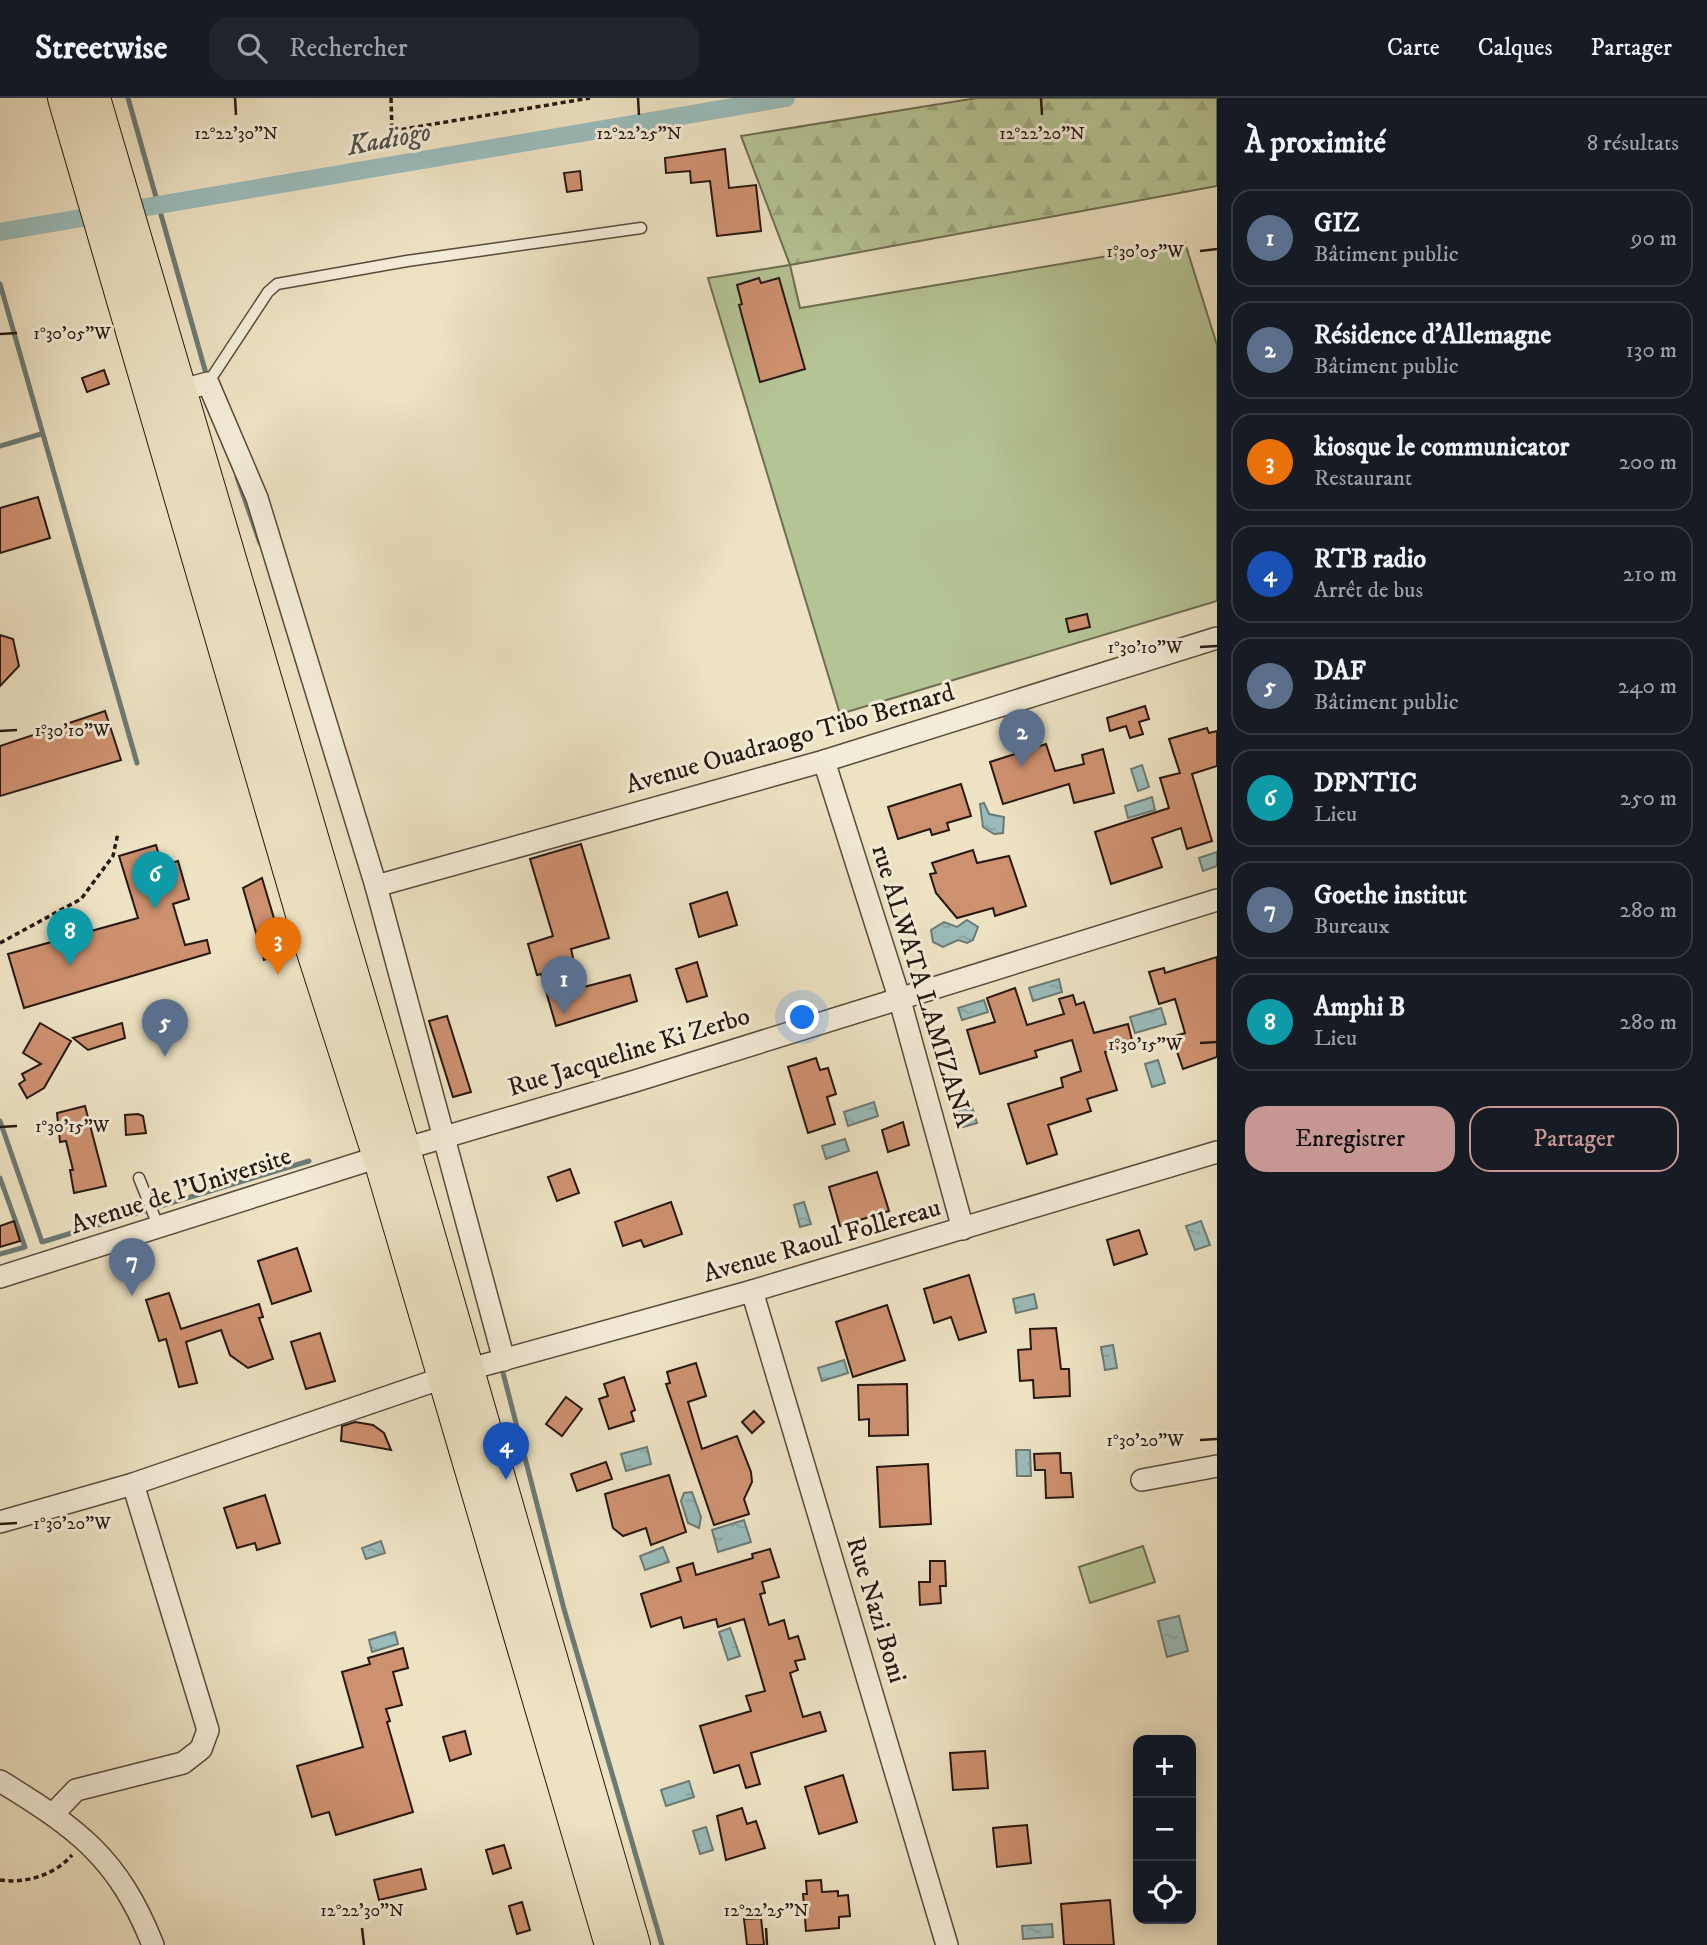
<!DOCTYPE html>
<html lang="fr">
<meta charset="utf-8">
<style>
body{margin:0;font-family:"IM FELL DW Pica",serif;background:#20242c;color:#f1f3f6}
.controls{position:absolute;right:21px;bottom:21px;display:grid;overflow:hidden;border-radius:14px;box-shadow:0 4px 18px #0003}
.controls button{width:63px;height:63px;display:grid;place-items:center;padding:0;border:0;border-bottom:2px solid #363941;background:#171b24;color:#f1f3f6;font:35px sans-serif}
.you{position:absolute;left:803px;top:920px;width:24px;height:24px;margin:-18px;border:5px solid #fff;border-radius:50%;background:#1a73e8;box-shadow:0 0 0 10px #1a73e833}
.badge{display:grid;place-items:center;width:46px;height:46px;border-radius:50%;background:#c59692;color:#fff;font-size:23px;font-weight:700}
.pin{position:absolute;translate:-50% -58px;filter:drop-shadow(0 2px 4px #0008)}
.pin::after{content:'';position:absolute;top:37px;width:24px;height:21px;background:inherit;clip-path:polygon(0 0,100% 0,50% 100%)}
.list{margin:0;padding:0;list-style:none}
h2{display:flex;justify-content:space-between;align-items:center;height:91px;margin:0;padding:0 28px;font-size:30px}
h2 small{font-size:23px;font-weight:400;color:#9ea1a6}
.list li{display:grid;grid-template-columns:46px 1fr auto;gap:21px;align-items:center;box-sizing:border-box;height:98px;margin:0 14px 14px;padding:0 14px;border:2px solid #363941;border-radius:21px}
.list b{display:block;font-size:26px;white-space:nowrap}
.list p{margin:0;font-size:23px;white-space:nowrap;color:#9ea1a6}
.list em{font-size:23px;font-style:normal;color:#9ea1a6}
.actions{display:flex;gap:14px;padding:21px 28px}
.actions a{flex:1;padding:16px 0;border:2px solid #c59692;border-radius:21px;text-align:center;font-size:24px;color:#c59692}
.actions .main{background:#c59692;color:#111}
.icon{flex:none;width:38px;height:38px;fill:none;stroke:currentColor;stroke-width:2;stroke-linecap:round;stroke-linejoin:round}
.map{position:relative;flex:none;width:1217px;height:1847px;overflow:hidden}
header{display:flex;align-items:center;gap:42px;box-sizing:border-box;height:98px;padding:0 35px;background:#171b24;border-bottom:2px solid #363941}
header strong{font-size:33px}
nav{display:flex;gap:38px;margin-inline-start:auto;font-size:24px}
.search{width:490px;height:63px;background:#20242c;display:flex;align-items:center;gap:18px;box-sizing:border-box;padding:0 24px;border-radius:21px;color:#9ea1a6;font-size:26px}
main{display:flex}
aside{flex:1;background:#171b24}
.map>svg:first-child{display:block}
</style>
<header>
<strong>Streetwise</strong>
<div class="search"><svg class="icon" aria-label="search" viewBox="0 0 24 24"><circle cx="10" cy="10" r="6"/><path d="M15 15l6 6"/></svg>Rechercher</div>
<nav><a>Carte</a><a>Calques</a><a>Partager</a></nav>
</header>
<main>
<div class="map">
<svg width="1217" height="1847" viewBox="0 0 1217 1847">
<defs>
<pattern id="forest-firs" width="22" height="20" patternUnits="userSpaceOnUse" patternTransform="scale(1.75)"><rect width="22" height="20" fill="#b5c495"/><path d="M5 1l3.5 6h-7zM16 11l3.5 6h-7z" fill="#9ca87f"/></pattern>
<pattern id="water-ripples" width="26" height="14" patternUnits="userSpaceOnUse" patternTransform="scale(1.75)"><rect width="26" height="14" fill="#9abcba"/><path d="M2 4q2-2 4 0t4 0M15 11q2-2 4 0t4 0" fill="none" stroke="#85a19f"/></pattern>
</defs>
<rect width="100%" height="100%" fill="#ede2c2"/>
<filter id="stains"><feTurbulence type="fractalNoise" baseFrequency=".00286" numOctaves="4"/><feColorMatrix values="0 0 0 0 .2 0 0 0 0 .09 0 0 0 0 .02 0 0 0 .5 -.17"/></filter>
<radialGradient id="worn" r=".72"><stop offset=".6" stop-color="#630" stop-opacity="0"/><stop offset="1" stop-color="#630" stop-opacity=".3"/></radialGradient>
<g fill="#b5c495" stroke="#6e6e52" stroke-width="2">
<path d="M1185,145L1217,247V503L840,616L708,180L790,167L800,210Z"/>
<path d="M1143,1448L1155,1484L1090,1505L1079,1469Z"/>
</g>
<path fill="url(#forest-firs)" stroke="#6e6e52" stroke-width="2" d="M977,0H1217V88L790,167L741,38Z"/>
<g fill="url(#water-ripples)" stroke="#6c7a76" stroke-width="2">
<path d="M1142,667L1149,689L1138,693L1131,671Z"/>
<path d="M1152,699L1155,712L1128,720L1125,708Z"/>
<path d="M984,705L989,716L1004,719L1003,735L994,736L983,729L980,706Z"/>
<path d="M1217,754V768L1203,773L1199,760Z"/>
<path d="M967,822L978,829L973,842L967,845L958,842L943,849L933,844L931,832L944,824L957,829Z"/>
<path d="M1059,881L1062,894L1033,903L1029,890Z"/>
<path d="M984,902L988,914L962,922L958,910Z"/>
<path d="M1161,910L1166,926L1135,935L1130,919Z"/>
<path d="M1158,962L1165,985L1152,989L1145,966Z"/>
<path d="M874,1004L878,1018L848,1028L844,1014Z"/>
<path d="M971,1006L977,1025L963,1029L958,1010Z"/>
<path d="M845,1041L849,1053L826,1061L822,1048Z"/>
<path d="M804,1104L811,1126L800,1129L794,1107Z"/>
<path d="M1201,1123L1210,1147L1195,1152L1186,1128Z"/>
<path d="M1034,1196L1037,1210L1016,1215L1013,1201Z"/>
<path d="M1113,1247L1117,1270L1105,1272L1101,1249Z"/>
<path d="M844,1262L848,1275L822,1283L818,1270Z"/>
<path d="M647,1349L651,1366L626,1373L621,1356Z"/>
<path d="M1016,1352H1030L1031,1378H1017Z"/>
<path d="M692,1394L701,1419L699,1430L688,1425L681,1403L684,1395Z"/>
<path d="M744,1422L751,1444L718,1454L712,1432Z"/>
<path d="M381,1443L385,1455L366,1461L362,1450Z"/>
<path d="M663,1449L669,1464L645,1472L640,1458Z"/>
<path d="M1179,1518L1188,1553L1167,1559L1158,1523Z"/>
<path d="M730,1530L740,1558L728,1562L719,1534Z"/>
<path d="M395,1534L398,1546L372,1554L369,1542Z"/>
<path d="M689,1683L694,1699L666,1708L661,1692Z"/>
<path d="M706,1729L713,1752L700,1756L693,1733Z"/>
<path d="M1052,1826L1053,1839L1023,1841L1022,1828Z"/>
</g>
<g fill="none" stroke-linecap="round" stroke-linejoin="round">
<g stroke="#6c7a76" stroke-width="5">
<path d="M128,0L207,279"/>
<path d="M0,186L137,665"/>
<path d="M0,348L41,336"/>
<path d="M237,379L260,445"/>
<path d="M0,1023L42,1144L309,1063"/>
<path d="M0,1080L25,1149L0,1156"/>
<path d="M501,1267L564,1511L662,1847"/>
</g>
<path stroke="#9abcba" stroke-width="18" d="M0,134L786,0"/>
</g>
<g fill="#ce9170" stroke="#271710" stroke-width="2">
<path d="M725,51L729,90L756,87L761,133L717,138L710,83L691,85L690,73L666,75L665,60Z"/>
<path d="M580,73L582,92L567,94L564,75Z"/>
<path d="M759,180L761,185L779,180L805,271L760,284L739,207L742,206L737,187Z"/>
<path d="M104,272L109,286L87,294L82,280Z"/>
<path d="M38,399L50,440L0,455V410Z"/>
<path d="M1087,516L1090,529L1069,534L1066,521Z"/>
<path d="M0,537L13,541L19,568L0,588Z"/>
<path d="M1145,608L1149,621L1139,624L1143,636L1130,640L1126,628L1110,633L1107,620Z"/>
<path d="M105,613L121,662L0,698V648Z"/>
<path d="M1207,630L1209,635L1217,633V668L1192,676L1212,743L1187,751L1181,730L1152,740L1162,769L1111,786L1095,734L1169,710L1160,680L1180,675L1169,641Z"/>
<path d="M1046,646L1055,673L1084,666L1082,657L1103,651L1114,695L1074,705L1069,686L1003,706L990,664Z"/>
<path d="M961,686L971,718L947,725L949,732L932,737L930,731L898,741L888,709Z"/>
<path d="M581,746L609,840L571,851L580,890L630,877L637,903L556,928L541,876L537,877L528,846L553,838L530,761Z"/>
<path d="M156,747L162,768L178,763L189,801L173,806L185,847L207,842L210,855L24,910L8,856L138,820L119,758Z"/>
<path d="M973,752L977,765L1009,758L1026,808L995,818L993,810L957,820L936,795L930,776L936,775L932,765Z"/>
<path d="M262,780L284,854L264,862L243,790Z"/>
<path d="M727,794L737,827L699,839L690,806Z"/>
<path d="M1217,859V959L1183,971L1172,939L1185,935L1175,901L1159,906L1149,874L1164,870L1165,875Z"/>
<path d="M697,864L707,898L687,904L676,871Z"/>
<path d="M1015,890L1027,927L1064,916L1059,901L1073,897L1076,907L1084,904L1094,935L1128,926L1133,946L1105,954L1117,992L1087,1001L1091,1013L1048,1027L1057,1056L1027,1066L1008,1006L1063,989L1061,980L1081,973L1072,942L1035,953L1037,959L980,976L967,932L995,924L987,900Z"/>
<path d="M447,918L471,994L453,999L429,923Z"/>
<path d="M40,925L71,943L44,990L27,1000L19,986L25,982L22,976L41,966L23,955Z"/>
<path d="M122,925L125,940L88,952L73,940Z"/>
<path d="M816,960L820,972L828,970L836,996L827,999L835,1026L808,1035L788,969Z"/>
<path d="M85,1008L106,1088L74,1095L70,1072H73L66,1043L60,1044L57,1015Z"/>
<path d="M138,1016L143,1018L146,1035L126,1037L125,1017Z"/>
<path d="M903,1024L909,1047L888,1054L882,1032Z"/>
<path d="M570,1071L579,1095L557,1103L548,1079Z"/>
<path d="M877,1074L889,1113L840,1128L829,1089Z"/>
<path d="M671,1104L682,1136L644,1149L641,1142L623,1148L615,1124Z"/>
<path d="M14,1123L20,1143L0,1149V1128Z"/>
<path d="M1139,1132L1147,1156L1114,1167L1107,1142Z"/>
<path d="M297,1150L311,1193L272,1206L258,1163Z"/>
<path d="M969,1177L986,1234L959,1242L951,1219L934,1225L924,1191Z"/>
<path d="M169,1195L181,1231L259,1206L263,1219L259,1220L273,1261L248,1270L230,1257L221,1232L186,1244L197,1285L179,1289L166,1241L159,1243L146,1202Z"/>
<path d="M887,1207L905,1262L853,1279L836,1224Z"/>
<path d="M1056,1230L1061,1271H1069L1070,1298L1034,1300L1033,1282L1020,1283L1018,1252L1031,1251L1030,1231Z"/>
<path d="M320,1235L335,1283L306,1291L291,1244Z"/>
<path d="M696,1265L706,1298L688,1304L702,1351L737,1338L751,1374L752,1384L744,1401L749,1416L714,1427L666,1286L670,1285L667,1274Z"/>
<path d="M624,1279L635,1312L631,1314L634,1323L609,1331L599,1301L608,1298L604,1286Z"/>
<path d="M907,1286L908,1337L869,1338V1321L859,1322L858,1287Z"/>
<path d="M566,1299L582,1311L562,1338L546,1326Z"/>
<path d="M754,1313L764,1324L752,1335L742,1324Z"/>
<path d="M355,1324L373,1327L384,1335L391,1352L341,1343L342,1328Z"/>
<path d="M1060,1355L1061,1375H1071L1073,1399L1046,1400L1045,1372H1035L1034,1356Z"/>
<path d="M606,1364L612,1381L577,1393L571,1376Z"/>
<path d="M928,1366L931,1426L880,1429L877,1369Z"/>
<path d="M669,1377L686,1434L651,1447L646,1430L623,1438L613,1430L605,1396Z"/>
<path d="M265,1397L280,1445L257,1452L255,1445L237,1450L224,1410Z"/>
<path d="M770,1451L779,1479L762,1484L765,1495L760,1496L769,1527L784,1522L789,1541L798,1538L805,1561L795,1563L798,1572L790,1575L803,1619L820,1614L826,1633L751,1655L760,1686L746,1690L739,1667L714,1675L700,1628L751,1613L746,1598L765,1593L744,1521L718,1529L716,1521L684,1530L681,1519L651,1529L641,1496L681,1483L677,1470L693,1465L696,1477L753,1460L752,1456Z"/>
<path d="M930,1463H945L946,1488H940L941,1505L920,1507L919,1484H930Z"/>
<path d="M403,1550L408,1570L393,1574L402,1607L386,1611L390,1623L387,1624L413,1714L336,1737L329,1714L312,1719L297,1668L363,1649L342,1574L370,1566L368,1560Z"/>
<path d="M465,1633L471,1656L450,1663L443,1639Z"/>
<path d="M985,1653L988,1690L953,1692L950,1655Z"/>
<path d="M843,1677L857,1724L819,1736L805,1689Z"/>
<path d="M742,1710L747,1726L756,1723L765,1750L726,1762L717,1718Z"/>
<path d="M1027,1727L1031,1765L997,1769L993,1730Z"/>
<path d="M504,1747L511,1770L493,1776L486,1752Z"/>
<path d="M421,1771L426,1791L379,1802L374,1782Z"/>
<path d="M821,1782L822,1794L838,1793V1798L848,1797L850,1818L839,1819V1830L806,1833L803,1796H807L806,1783Z"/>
<path d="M1110,1802L1114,1847H1064L1061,1806Z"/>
<path d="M522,1804L530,1832L517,1836L509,1808Z"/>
<path d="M761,1820L764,1847H747L744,1821Z"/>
</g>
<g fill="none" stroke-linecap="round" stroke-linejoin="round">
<defs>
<g id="service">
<path d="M208,285L268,194L277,186L407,163L641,130"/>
<path d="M139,1080L159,1130"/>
</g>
<g id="minor">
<path d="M167,296L208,285L257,400L376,788L504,1262"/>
<path d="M824,663L899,899L963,1131"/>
<path d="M376,788L824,663L1217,540"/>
<path d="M0,1179L404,1051L635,983L1217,802"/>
<path d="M752,1193L947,1847"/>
<path d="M1142,1382L1217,1368"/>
<path d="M0,1424L133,1386L466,1272L752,1193L1217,1054"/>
<path d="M0,1683C78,1731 118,1759 153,1847"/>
<path d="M53,1716L76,1692L183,1665L201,1651L208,1632L133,1386"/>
</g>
<g id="primary">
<path d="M64,0L313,854L379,1059L611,1847"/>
<path d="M94,0L404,1051L634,1847"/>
</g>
</defs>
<use href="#service" stroke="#584a3c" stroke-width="13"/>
<use href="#minor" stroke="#584a3c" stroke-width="24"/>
<use href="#primary" stroke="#271710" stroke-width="34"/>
<g stroke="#271710" stroke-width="3.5" stroke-dasharray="5 3.5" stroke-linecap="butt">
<path d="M391,0L392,33L590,0"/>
<path d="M0,845L81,801L113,758L118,735"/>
<path d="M0,1782C25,1786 55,1777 72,1757"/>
</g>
<use href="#service" stroke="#f3ecd7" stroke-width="10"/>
<use href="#minor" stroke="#f3ecd7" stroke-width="21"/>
<use href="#primary" stroke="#ede2c2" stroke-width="32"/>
</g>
<path fill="none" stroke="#271710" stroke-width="2.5" d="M235,0L236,17M638,0L639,17M1041,0L1042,17M1200,153L1217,151M0,236L17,235M1200,549L1217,548M0,633L17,632M1200,945L1217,944M0,1029L17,1028M1200,1342L1217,1341M0,1426L17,1425M362,1830L364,1847M766,1830L767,1847"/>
<g text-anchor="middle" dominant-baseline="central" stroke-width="6" stroke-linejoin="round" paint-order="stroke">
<g font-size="26" fill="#271710" stroke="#f3ecd7">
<text transform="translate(790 641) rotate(-16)">Avenue Ouadraogo Tibo Bernard</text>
<text transform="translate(922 888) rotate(73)">rue ALWATA LAMIZANA</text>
<text transform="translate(629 954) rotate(-17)">Rue Jacqueline Ki Zerbo</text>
<text transform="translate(181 1093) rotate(-18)">Avenue de l'Universite</text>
<text transform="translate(822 1143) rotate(-16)">Avenue Raoul Follereau</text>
<text transform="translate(876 1512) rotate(73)">Rue Nazi Boni</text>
</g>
<g font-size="28" font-style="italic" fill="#4f514c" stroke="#f3ecd7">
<text transform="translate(389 41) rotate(-10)">Kadiogo</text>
</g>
</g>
<g font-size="18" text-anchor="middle" fill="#271710" stroke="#f3ecd7" stroke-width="6" stroke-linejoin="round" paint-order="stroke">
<text x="236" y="41">12°22'30"N</text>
<text x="639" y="41">12°22'25"N</text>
<text x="1042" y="41">12°22'20"N</text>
<text x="1145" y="159">1°30'05"W</text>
<text x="72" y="241">1°30'05"W</text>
<text x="1145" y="555">1°30'10"W</text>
<text x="72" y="638">1°30'10"W</text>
<text x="1145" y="952">1°30'15"W</text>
<text x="72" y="1034">1°30'15"W</text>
<text x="1145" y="1348">1°30'20"W</text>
<text x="72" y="1431">1°30'20"W</text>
<text x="362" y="1818">12°22'30"N</text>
<text x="766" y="1818">12°22'25"N</text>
</g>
<rect width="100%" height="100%" filter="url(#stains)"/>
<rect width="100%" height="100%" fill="url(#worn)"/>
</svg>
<div class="controls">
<button>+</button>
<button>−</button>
<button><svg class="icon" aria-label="locate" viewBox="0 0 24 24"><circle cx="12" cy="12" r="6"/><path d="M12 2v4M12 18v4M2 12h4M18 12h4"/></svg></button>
</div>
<div class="you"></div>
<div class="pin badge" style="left:564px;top:916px;background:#5c6f8a">1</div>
<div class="pin badge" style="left:1022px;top:669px;background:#5c6f8a">2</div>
<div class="pin badge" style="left:278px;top:877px;background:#e8710a">3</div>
<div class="pin badge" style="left:506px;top:1382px;background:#1a4fb4">4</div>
<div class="pin badge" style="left:165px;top:959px;background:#5c6f8a">5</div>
<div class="pin badge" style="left:155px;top:811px;background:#0f9aa8">6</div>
<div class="pin badge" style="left:132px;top:1198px;background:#5c6f8a">7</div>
<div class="pin badge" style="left:70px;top:868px;background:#0f9aa8">8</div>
</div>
<aside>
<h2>À proximité<small>8 résultats</small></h2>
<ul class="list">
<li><span class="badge" style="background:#5c6f8a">1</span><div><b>GIZ</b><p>Bâtiment public</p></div><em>90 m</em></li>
<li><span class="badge" style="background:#5c6f8a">2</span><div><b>Résidence d'Allemagne</b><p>Bâtiment public</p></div><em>130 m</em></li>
<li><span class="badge" style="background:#e8710a">3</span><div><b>kiosque le communicator</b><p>Restaurant</p></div><em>200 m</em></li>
<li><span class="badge" style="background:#1a4fb4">4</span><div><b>RTB radio</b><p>Arrêt de bus</p></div><em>210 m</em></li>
<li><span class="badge" style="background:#5c6f8a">5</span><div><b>DAF</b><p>Bâtiment public</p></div><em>240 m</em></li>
<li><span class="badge" style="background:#0f9aa8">6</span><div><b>DPNTIC</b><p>Lieu</p></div><em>250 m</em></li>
<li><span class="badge" style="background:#5c6f8a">7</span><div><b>Goethe institut</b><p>Bureaux</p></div><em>280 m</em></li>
<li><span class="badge" style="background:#0f9aa8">8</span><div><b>Amphi B</b><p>Lieu</p></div><em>280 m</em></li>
</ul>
<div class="actions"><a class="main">Enregistrer</a><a>Partager</a></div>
</aside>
</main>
